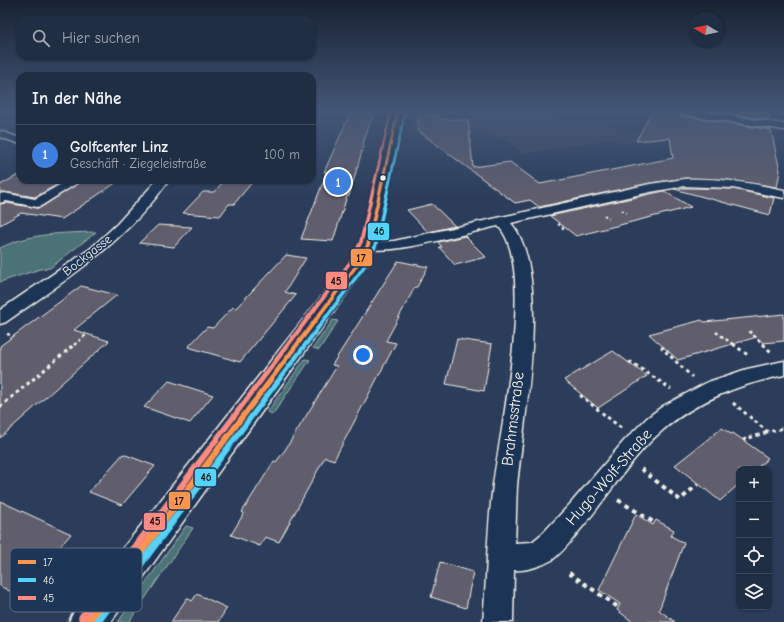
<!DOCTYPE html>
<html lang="de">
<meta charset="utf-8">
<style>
body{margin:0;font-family:"Comic Neue",sans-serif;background:#2d3a4f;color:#f1f3f6}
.controls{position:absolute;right:12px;bottom:12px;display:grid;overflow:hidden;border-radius:8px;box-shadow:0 1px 3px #0004}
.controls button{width:36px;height:36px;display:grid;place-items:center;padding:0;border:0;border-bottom:1px solid #3d4a5d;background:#202e44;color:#f1f3f6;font:20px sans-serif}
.compass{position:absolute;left:688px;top:12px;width:36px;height:36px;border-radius:50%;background:#202e44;box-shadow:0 1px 3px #0004;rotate:279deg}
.you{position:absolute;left:363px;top:355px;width:14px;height:14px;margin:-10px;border:3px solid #fff;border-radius:50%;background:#1a73e8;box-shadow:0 0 0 6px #1a73e833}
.badge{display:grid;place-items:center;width:26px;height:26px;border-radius:50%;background:#ff9aa2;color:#fff;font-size:13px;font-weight:700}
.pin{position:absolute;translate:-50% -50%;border:2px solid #fff;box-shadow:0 1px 4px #0006}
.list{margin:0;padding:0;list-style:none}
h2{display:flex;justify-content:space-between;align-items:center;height:52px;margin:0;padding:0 16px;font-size:17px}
h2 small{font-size:13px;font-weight:400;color:#a2a8b2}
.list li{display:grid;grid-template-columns:26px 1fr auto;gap:12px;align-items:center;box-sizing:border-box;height:60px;padding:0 16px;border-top:1px solid #3d4a5d}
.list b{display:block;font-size:15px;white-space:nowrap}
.list p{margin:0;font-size:13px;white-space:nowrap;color:#a2a8b2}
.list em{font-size:13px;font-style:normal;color:#a2a8b2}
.icon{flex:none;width:22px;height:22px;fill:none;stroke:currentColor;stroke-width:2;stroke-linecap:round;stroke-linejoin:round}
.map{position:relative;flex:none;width:784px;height:622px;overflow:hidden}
.search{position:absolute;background:#202e44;box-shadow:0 1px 3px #0004;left:16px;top:16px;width:300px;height:44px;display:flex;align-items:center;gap:10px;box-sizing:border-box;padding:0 14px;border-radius:12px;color:#a2a8b2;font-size:15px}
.panel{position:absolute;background:#202e44;box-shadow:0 1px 3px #0004;left:16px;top:72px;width:300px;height:112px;border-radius:12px}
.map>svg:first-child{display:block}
</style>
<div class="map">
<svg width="784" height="622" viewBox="0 0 784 622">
<rect width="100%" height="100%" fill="#2b3d5b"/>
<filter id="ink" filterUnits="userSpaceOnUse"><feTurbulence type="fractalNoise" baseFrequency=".025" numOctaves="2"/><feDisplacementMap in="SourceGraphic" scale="8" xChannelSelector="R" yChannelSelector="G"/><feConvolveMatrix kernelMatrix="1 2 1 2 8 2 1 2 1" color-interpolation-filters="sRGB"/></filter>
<g filter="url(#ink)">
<path fill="#3b4760" d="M413,111H494L578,121L662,136L623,144L612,139L523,154L512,144L489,135L410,133Z"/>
<g fill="#4b7276" stroke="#a0b2af">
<path d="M96,232L50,268L40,269L0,282V248C30,233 62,233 96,232Z"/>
<path d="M333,320L338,321L319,350L313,348Z"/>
<path d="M305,359L310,360L273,414L267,412Z"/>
<path d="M186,526L193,528L129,622H118Z"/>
</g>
<g fill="#615d6d" stroke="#f4f1e8">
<path d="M652,111L771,130L780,171L777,187L723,179L685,178L650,183L539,207L530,200L515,203L417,130L419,115L440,116V119L468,120L473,167L510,162L540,184L673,158L670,138L636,141Z"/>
<path d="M712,111H767L769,120Z"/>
<path d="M350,114H373L363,144H364L351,189L349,196H347L333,241L301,239L327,172H324Z"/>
<path d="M20,174V180H65L35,197L4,192H0V185Z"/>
<path d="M83,180H120L62,219L21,213L0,225V204L6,203L37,208L41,207Z"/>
<path d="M225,180H254L234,204H229L220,216L183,213L203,192H214Z"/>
<path d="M685,188L733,189L774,198L770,215L674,189Z"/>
<path d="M664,191L691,207L576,236L550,216Z"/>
<path d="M432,204L455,226L428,232L407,210Z"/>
<path d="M158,225L192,227L174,247L139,243Z"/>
<path d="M465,236L486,257L455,265L439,247H442L438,242Z"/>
<path d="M286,255L306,258L285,292L296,295L240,362L188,347L207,327L213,328L233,307L236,308Z"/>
<path d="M398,261L428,267L417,287H415L386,341L396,343L334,460L325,457L279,542L265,537L260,546L231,535L244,513L242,512L274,461L276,462L285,450L337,366L332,365Z"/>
<path d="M81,286L117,295L74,330L109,341L0,438V346Z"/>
<path d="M784,314V341L763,343L757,337L678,360L649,334L702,320L704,322Z"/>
<path d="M457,339L492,344L484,391L446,384Z"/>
<path d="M613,351L647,376L598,408L564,380Z"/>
<path d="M169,381L213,395L190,423L144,407Z"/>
<path d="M722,428L731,434L733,433L768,458L756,469H739V484L720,501L675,465Z"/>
<path d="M123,454L155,466L122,505L89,492Z"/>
<path d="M0,501L71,534L17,595L0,586Z"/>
<path d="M636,514L653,525L656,520L674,530L671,536L684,543L659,610L675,622H633L617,610L620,604L599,590Z"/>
<path d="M440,562L473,572L466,608L431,597Z"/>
<path d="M197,594L227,608L218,622H171L187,598L192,601Z"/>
</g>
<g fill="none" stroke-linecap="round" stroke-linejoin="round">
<defs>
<g id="street">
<path d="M676,111H700L784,124V130L680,114Z"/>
<path d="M0,131L20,138V144L0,137Z"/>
<path d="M685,179C719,178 751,183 784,190V198L733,188L685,186L650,192L511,223C553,272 523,422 517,486C516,505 516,524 515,543L532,542L543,533L571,503L624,441L647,418L663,406L708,382L747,369L784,361V375C739,385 700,399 664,429C630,457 608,498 579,531C571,541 563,552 552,560C541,566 527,571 514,570L513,622H483C487,577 487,530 493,485C500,432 537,265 498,226C465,233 394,256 363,248L361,245L363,242L394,241L650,184Z"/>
<path d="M68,180H82L41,206L37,207L6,201L0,203V194L4,193L35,199Z"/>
<path d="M157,180H169C127,241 66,280 6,322L0,324V310L90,249L117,224Z"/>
</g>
<path id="secondary" d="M392,111H404L377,245L367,265L111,622H69L75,609L348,263L359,245Z"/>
</defs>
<use href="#street" stroke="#f4f1e8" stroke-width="3"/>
<use href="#secondary" stroke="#f4f1e8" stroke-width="3"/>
<g stroke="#f4f1e8" stroke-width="2" stroke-dasharray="2.5 2.5" stroke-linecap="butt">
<path d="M622,210L627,213"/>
<path d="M604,215L609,218"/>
<path d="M558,224L564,229"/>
</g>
<g stroke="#f4f1e8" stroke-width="2.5" stroke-dasharray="3 3" stroke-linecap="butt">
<path d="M749,331L764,345"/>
<path d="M716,332L734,345"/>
<path d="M7,334L14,336"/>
<path d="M74,345L87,334"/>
</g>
<g stroke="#f4f1e8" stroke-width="3" stroke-dasharray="3.5 3.5" stroke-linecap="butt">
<path d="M733,344L749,356"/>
<path d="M763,344L771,352"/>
<path d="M664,347L662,348L692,377"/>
<path d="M629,363L631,362L671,389"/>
<path d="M582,395L581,396L621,428"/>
<path d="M733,403L768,432L784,428"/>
<path d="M0,407L75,344"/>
<path d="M743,440L768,432"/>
</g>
<g stroke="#f4f1e8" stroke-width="4" stroke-dasharray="4.5 4.5" stroke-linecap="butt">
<path d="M641,469L680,500L698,484"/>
<path d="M618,500L655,523"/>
<path d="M569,573L618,607"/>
</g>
<use href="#street" fill="#1d3557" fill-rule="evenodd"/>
<use href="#secondary" fill="#1d3557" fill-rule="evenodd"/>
<defs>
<path id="bus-1" d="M397,111H399L370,245L359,265L93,622H84L85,619L355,265L366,245Z"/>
<path id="bus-2" d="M405,112L406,113L377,247L365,268L102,622H93L94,619L361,268L373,247L404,113Z"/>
<path id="bus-3" d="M390,111H392L363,242L353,261L85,621L83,622L79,621L78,618L79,615L349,261L359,242Z"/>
</defs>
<use href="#bus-1" stroke="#1d3557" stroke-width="3"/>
<use href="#bus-2" stroke="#1d3557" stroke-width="3"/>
<use href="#bus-3" stroke="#1d3557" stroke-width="3"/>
<use href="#bus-1" fill="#ff954d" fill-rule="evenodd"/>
<use href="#bus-2" fill="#52d3f7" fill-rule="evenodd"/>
<use href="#bus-3" fill="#ff8b80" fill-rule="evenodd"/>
</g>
</g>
<linearGradient id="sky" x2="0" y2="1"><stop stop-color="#182232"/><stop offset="0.56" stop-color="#445777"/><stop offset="1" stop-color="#445777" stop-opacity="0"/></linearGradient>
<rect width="784" height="198" fill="url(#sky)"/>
<circle fill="#f4f1e8" stroke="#1d3557" stroke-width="1.5" cx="383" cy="178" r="3.5"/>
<g text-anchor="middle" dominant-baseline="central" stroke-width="3" stroke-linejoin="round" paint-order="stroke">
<g font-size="13" fill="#f4f1e8" stroke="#1d3557">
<text transform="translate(87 255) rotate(-38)">Bockgasse</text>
</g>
<g font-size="16" fill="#f4f1e8" stroke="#1d3557">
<text transform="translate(513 419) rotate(-83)">Brahmsstraße</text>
<text transform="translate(609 477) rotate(-49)">Hugo-Wolf-Straße</text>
</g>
</g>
<rect x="10" y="548" width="132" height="64" rx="6" fill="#1d3557" stroke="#5e6d82" stroke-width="1"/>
<rect x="18" y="560" width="18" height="4" fill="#ff954d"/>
<rect x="18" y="578" width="18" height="4" fill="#52d3f7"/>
<rect x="18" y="596" width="18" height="4" fill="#ff8b80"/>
<g font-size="11" fill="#f4f1e8">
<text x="43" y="566">17</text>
<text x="43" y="584">46</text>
<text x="43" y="602">45</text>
</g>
<g stroke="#1d3557" stroke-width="1.5">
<rect x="367" y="222" width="23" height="19" rx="4" fill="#52d3f7"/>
<rect x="350" y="248" width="23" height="19" rx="4" fill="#ff954d"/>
<rect x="325" y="271" width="23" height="19" rx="4" fill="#ff8b80"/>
<rect x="194" y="468" width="23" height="19" rx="4" fill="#52d3f7"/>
<rect x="168" y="491" width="23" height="19" rx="4" fill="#ff954d"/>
<rect x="143" y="512" width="23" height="19" rx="4" fill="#ff8b80"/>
</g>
<g font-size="11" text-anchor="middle" font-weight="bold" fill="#111">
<text x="379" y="235">46</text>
<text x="361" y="262">17</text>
<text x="336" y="285">45</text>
<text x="206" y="481">46</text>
<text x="179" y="505">17</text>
<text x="155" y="525">45</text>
</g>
</svg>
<div class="controls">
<button>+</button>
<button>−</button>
<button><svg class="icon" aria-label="locate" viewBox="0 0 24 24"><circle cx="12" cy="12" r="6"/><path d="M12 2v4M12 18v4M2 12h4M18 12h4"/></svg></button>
<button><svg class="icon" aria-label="layers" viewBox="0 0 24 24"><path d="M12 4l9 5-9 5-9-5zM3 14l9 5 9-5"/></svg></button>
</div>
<svg class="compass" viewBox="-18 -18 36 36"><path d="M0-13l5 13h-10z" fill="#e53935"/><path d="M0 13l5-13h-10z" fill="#a2a8b2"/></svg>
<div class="you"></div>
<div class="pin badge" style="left:338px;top:182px;background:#3f7fe0">1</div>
<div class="search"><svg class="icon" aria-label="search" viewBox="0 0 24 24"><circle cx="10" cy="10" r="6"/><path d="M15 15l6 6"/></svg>Hier suchen</div>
<section class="panel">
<h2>In der Nähe<small></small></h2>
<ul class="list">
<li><span class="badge" style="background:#3f7fe0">1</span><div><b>Golfcenter Linz</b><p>Geschäft · Ziegeleistraße</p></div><em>100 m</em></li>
</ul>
</section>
</div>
